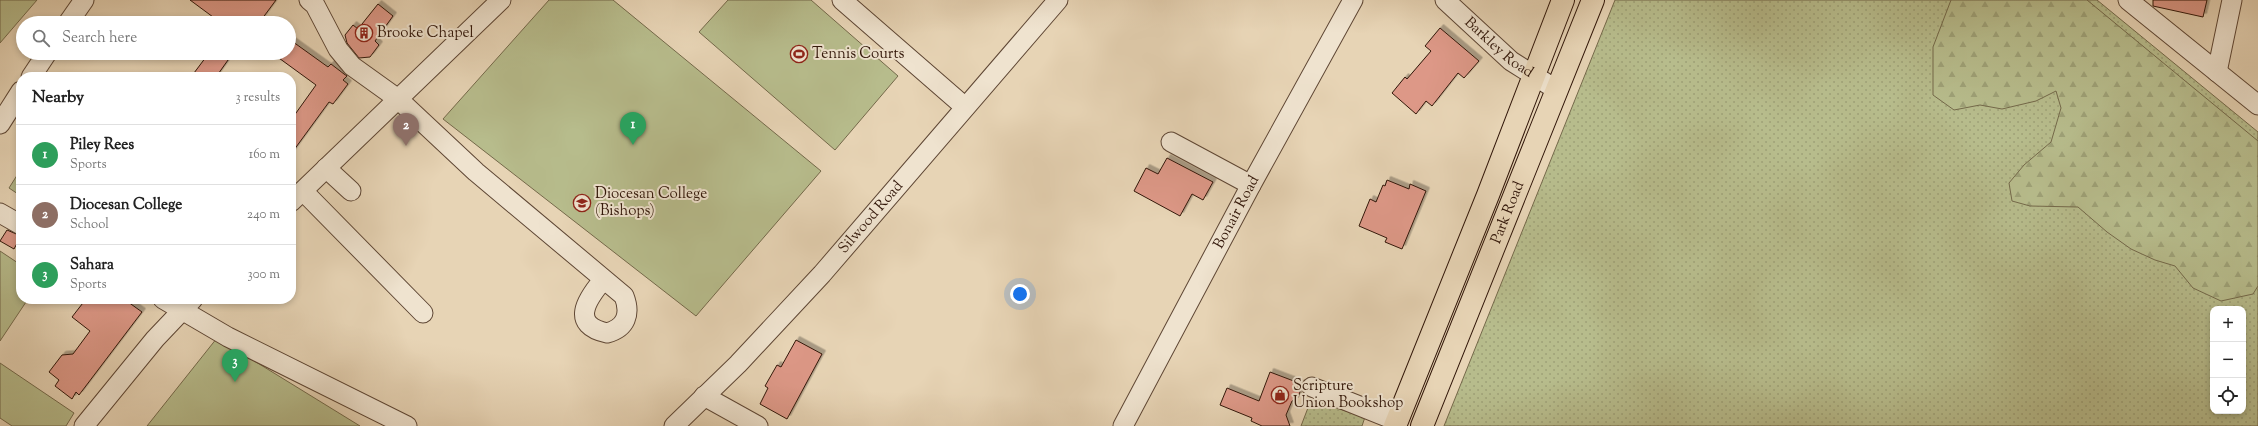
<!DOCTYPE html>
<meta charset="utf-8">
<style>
body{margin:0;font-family:"Sorts Mill Goudy",serif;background:#f2f2f2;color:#222}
.controls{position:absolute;right:12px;bottom:12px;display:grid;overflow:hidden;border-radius:8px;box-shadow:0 2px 6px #0003}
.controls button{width:36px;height:36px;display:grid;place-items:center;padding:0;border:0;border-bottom:1px solid #e0e0e0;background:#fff;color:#222;font:20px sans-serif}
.you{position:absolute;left:1020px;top:294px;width:14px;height:14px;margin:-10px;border:3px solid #fff;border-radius:50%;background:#1a73e8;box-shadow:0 0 0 6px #1a73e833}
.badge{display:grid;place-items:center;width:26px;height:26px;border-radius:50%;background:#8f2418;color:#fff;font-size:13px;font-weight:700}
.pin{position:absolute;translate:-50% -33px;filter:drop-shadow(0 1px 2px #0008)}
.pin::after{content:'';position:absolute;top:21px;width:14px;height:12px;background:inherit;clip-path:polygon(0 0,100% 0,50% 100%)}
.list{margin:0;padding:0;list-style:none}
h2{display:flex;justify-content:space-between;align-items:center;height:52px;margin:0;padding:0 16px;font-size:17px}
h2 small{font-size:13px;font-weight:400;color:#767676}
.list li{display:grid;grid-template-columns:26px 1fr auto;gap:12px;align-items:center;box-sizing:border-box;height:60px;padding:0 16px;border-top:1px solid #e0e0e0}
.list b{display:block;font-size:15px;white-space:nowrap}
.list p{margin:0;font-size:13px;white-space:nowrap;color:#767676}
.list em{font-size:13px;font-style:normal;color:#767676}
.icon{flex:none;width:22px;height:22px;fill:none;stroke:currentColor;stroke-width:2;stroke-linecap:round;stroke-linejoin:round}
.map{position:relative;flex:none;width:2258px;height:426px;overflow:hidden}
.search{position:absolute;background:#fff;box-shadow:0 2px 6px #0003;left:16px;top:16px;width:280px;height:44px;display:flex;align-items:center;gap:10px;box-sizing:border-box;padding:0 14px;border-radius:22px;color:#767676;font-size:15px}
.panel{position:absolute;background:#fff;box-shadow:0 2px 6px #0003;left:16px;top:72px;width:280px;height:232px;border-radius:16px}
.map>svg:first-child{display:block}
</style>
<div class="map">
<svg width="2258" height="426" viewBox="0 0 2258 426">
<defs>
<pattern id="grass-dots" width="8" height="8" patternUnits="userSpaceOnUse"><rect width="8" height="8" fill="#b7bc8c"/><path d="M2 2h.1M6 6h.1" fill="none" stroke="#9ea177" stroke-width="1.8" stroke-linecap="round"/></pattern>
<pattern id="forest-firs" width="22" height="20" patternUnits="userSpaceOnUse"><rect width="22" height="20" fill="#b7bc8c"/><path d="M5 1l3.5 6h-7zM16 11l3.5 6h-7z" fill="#9ea177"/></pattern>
<filter id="shadow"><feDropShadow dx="3.5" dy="-3.5" stdDeviation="0" flood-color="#0004"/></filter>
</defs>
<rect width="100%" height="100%" fill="#e7d4b5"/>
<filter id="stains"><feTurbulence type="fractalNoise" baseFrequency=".005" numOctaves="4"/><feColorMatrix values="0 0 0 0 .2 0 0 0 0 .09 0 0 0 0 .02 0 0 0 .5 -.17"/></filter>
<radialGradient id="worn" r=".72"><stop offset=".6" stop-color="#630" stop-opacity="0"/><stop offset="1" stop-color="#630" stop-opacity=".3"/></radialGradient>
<g fill="url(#grass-dots)" stroke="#74694a" fill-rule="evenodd">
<path d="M1615,0H2097L2258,132V426H1444ZM2213,309H2243V411H2213Z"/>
<path d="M1311,400L1365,417L1362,426H1301Z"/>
</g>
<path fill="url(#forest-firs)" stroke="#74694a" d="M1951,0H2087L2258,141V286L2253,294L2221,301L2193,288L2175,266L2155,260L2131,249L2107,232L2078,207L2030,206L2012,201L2009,183L2024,165L2051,142L2061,108L2056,91L2036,101L2002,109L1980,105L1954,110L1933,95V47Z"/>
<g fill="#b7bc8c" stroke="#74694a">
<path d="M0,0H37L0,43Z"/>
<path d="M549,0H613L821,171L696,316L443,119Z"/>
<path d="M728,0H811L898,76L835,150L699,32Z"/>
<path d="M21,169V196L9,188Z"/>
<path d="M0,251L21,265V299H28L0,341Z"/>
<path d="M217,338L360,426H147Z"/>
<path d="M0,363L74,413L66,426H12L0,418Z"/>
</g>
<g fill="#dd9887" stroke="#311609" filter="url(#shadow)">
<path d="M190,0H276L259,23H209L213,17Z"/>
<path d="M2153,0H2207L2203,17L2153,6Z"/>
<path d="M378,4L393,16L375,41L379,45L370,57L359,58L347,43L345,35L353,25L358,29Z"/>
<path d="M1440,28L1479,61L1464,78L1458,73L1432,106L1426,101L1416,114L1392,93L1405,77L1407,79L1431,51L1425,46Z"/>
<path d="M289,39L328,67L331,64L344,74L347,76L343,80L348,84L333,104L329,102L291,154V120L316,85L272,53H289Z"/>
<path d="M209,53H233L216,77H191Z"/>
<path d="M1167,158L1213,182L1203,200L1192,194L1180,216L1134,191L1146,168L1158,174Z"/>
<path d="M1387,180L1409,189L1410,184L1426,191L1402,249L1385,242L1387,238L1359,226L1370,199L1376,202L1383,185L1385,186Z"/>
<path d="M7,230L21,236L14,249L0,241Z"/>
<path d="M86,299H124L142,312L79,395L76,392L72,399L55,386L59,380L49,372L62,355L73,354L90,331L72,317Z"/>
<path d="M796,340L822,354L787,419L760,404L768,388L765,386L777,365L781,367Z"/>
<path d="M1270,372L1299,383L1298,388L1300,392L1297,399L1292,401L1286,415L1290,426H1262L1251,421L1252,418L1220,405L1227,388L1259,401Z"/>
</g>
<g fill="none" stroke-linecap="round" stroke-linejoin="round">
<defs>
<g id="minor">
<path d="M309,0L315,5L338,49L352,66L398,99L476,172L624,296C631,314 626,328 607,333C570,325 586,300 603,280"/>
<path d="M842,0L965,107"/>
<path id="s1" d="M1445,0L1511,61L1557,90"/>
<path d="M2128,0L2258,105"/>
<path d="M68,23L84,0"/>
<path d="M2217,72L2232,0"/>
<path d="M31,77L47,53"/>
<path d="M0,124L21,91"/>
<path d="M1171,142L1251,185"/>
<path d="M326,168L351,191"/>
<path d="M303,191L423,313"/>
<path d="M291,202L501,0"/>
<path d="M0,213L21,225"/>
<path d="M163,299L228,337L407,426"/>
<path d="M1312,387L1397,421"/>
<path d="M704,396L758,426"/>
<path d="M84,426L155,339L193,299"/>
<path id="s2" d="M674,426L738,364L822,274L1058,0"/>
<path id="s3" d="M1123,426L1251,185L1353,0"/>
</g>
<g id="major">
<path d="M1395,426L1488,195L1563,0"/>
<path id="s4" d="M1422,426L1593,0"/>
</g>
</defs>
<use href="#minor" stroke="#5e4634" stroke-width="21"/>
<use href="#major" stroke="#311609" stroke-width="24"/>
<use href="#minor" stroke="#efe3cf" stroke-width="19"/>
<use href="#major" stroke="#e7d4b5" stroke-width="22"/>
</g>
<defs>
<symbol id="building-ring" viewBox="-11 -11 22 22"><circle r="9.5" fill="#efe3cf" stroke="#8f2418" stroke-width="1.5"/><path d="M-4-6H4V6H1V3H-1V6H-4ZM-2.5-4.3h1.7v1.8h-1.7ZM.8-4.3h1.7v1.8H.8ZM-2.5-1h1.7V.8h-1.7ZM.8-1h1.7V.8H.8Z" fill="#8f2418"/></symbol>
<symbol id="stadium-ring" viewBox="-11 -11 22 22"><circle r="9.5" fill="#efe3cf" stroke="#8f2418" stroke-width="1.5"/><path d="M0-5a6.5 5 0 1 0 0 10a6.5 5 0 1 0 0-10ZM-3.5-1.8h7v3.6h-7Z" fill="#8f2418"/></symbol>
<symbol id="school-ring" viewBox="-11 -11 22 22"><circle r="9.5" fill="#efe3cf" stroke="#8f2418" stroke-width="1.5"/><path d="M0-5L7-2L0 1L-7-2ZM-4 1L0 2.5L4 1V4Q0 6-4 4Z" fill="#8f2418"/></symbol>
<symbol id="shop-ring" viewBox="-11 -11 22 22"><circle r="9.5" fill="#efe3cf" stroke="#8f2418" stroke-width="1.5"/><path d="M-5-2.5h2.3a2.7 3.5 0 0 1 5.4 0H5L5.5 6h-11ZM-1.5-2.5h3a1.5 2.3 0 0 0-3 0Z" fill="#8f2418"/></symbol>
</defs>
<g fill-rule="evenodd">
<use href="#building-ring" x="354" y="23" width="20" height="20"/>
<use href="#stadium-ring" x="789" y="44" width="20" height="20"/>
<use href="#school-ring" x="572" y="193" width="20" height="20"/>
<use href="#shop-ring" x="1270" y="385" width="20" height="20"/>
</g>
<g text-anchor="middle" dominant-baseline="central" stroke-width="4" stroke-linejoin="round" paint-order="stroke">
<g font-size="15" fill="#311609" stroke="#efe3cf" text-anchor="start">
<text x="377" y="33">Brooke Chapel</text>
<text x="812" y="54">Tennis Courts</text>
<text x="595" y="194">Diocesan College<tspan x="595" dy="17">(Bishops)</tspan></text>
<text x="1293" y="386">Scripture<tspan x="1293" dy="17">Union Bookshop</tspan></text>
</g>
<g font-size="15" fill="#311609" stroke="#efe3cf">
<text stroke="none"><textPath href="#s1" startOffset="72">Barkley Road</textPath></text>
<text stroke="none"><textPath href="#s3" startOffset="242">Bonair Road</textPath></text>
<text stroke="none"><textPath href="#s4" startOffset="230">Park Road</textPath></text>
<text stroke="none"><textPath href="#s2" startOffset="287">Silwood Road</textPath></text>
</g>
</g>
<rect width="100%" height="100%" filter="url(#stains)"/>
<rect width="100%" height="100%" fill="url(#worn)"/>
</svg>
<div class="controls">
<button>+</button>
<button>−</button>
<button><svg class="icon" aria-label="locate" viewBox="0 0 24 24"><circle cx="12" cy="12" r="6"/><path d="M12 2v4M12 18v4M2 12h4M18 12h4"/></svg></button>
</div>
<div class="you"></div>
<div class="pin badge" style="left:633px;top:145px;background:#2e9e5b">1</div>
<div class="pin badge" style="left:406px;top:146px;background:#8d6e63">2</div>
<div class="pin badge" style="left:235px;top:382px;background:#2e9e5b">3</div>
<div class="search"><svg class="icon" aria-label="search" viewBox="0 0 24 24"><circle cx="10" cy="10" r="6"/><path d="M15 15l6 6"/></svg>Search here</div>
<section class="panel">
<h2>Nearby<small>3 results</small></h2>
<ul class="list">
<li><span class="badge" style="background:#2e9e5b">1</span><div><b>Piley Rees</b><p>Sports</p></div><em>160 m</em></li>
<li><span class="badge" style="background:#8d6e63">2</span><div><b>Diocesan College</b><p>School</p></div><em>240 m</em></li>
<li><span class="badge" style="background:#2e9e5b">3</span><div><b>Sahara</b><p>Sports</p></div><em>300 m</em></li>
</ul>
</section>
</div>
